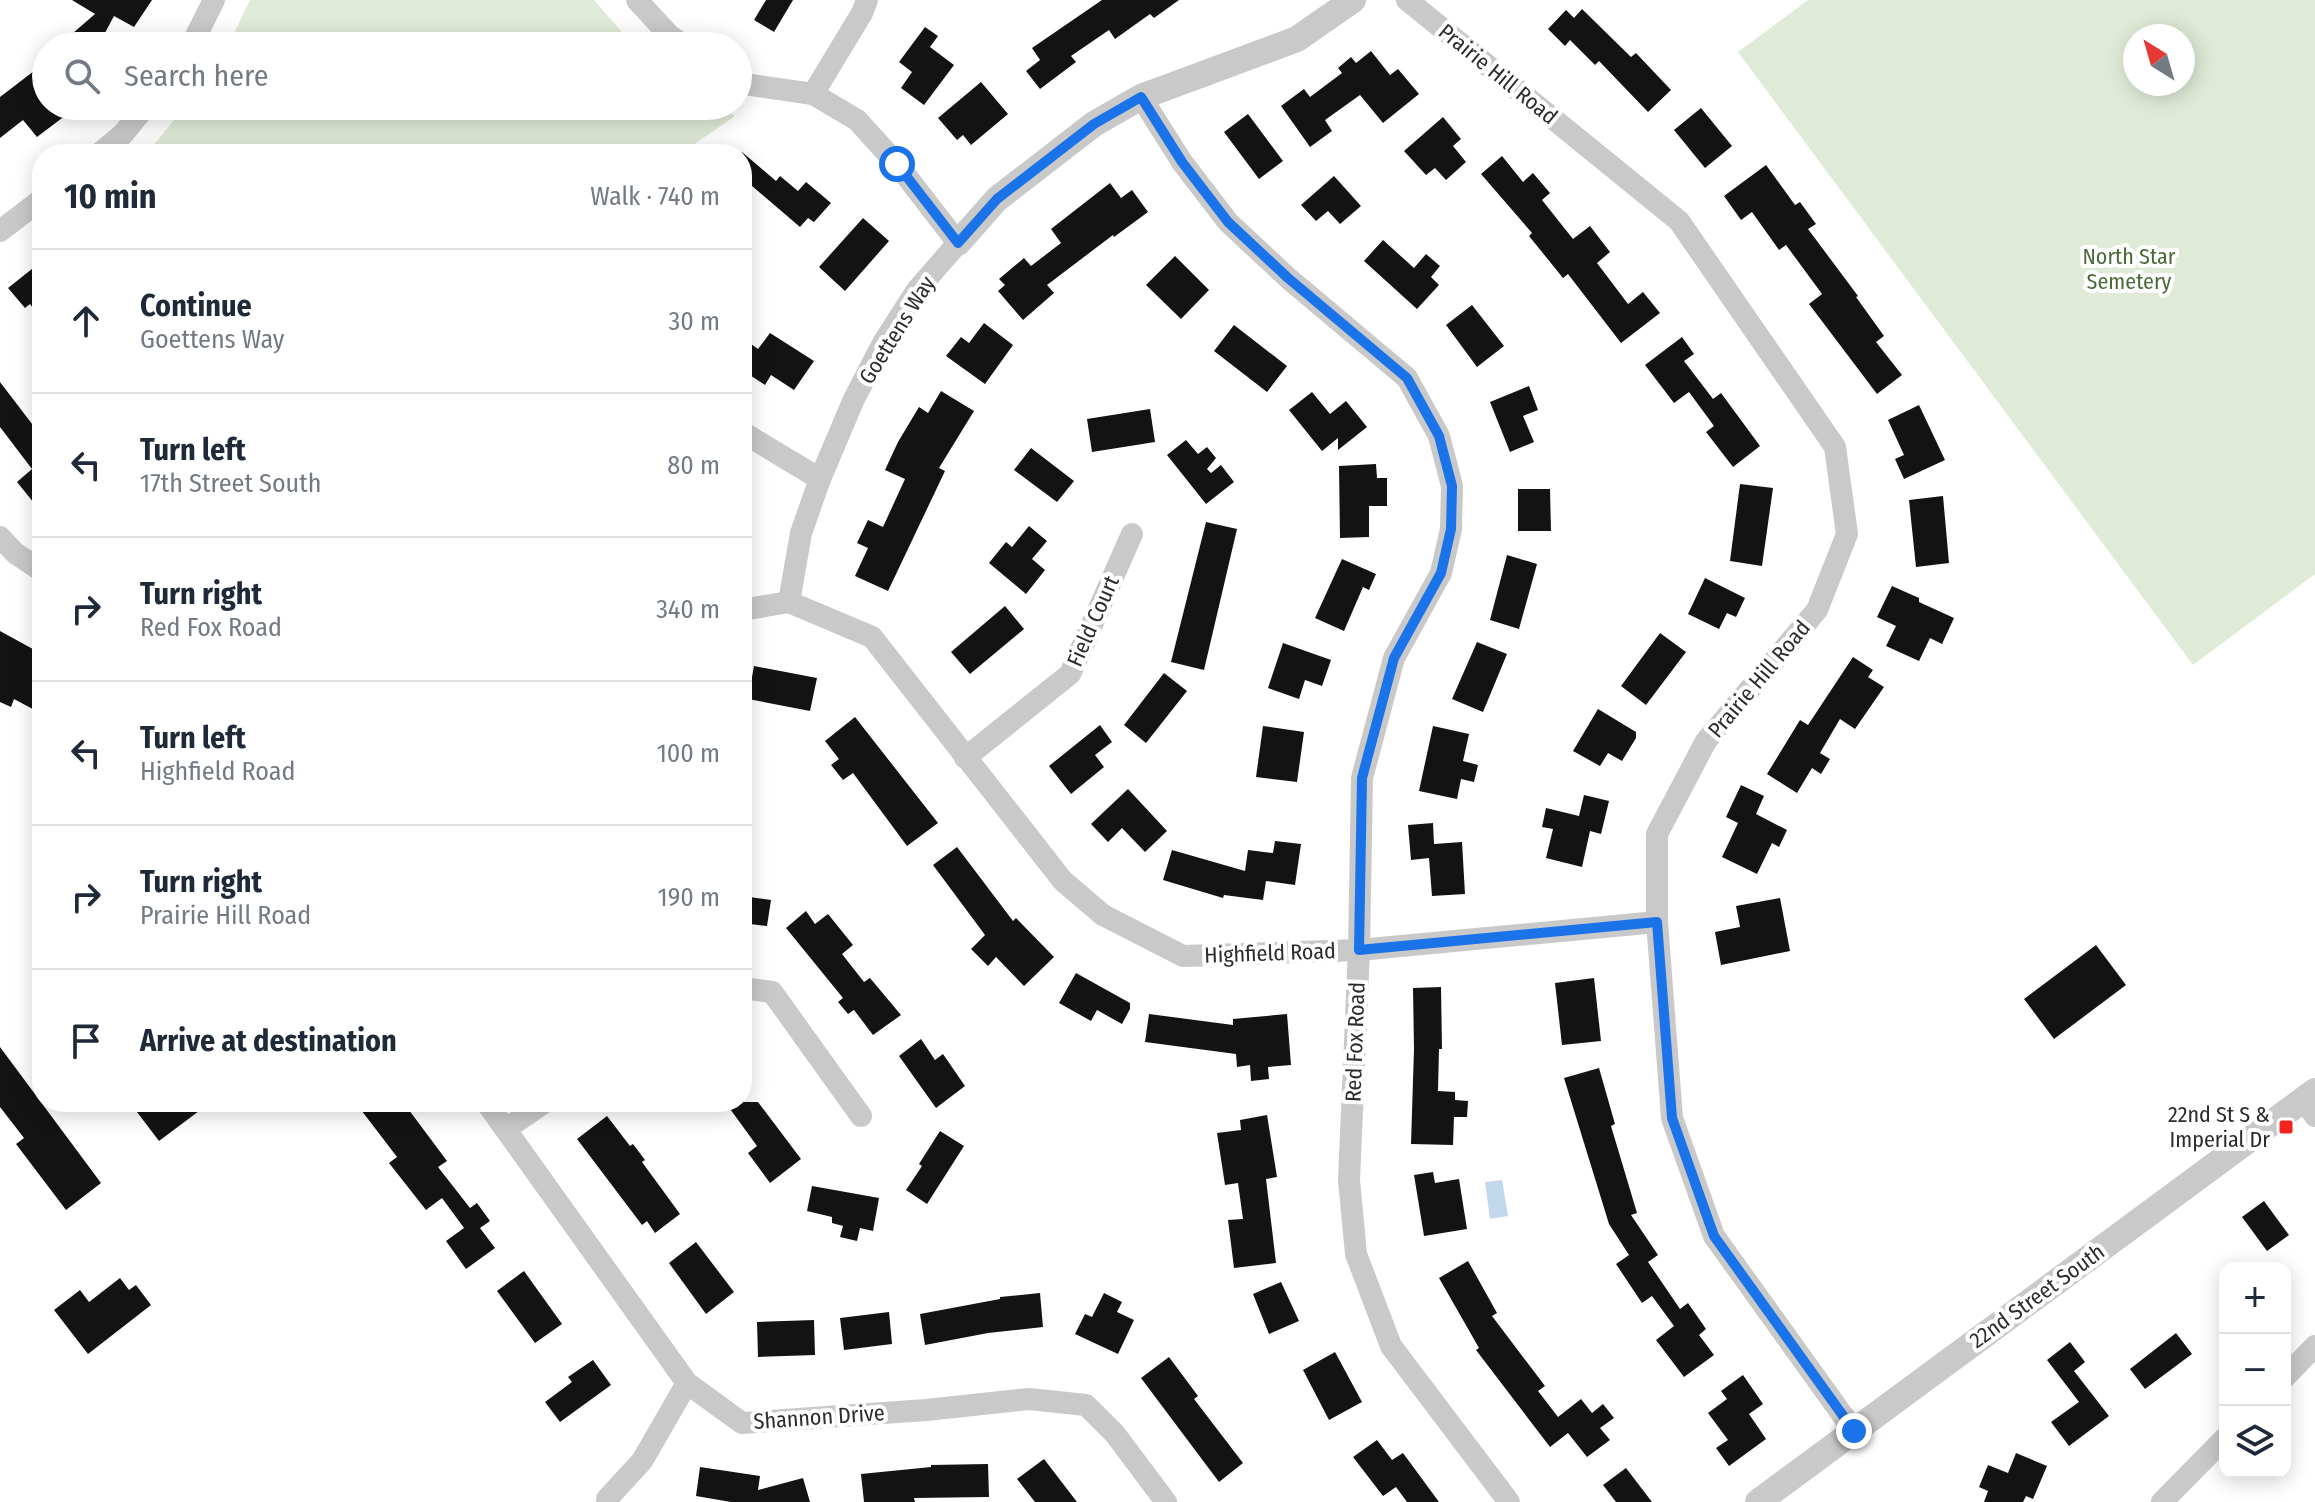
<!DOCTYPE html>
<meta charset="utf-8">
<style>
body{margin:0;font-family:"Fira Sans Condensed",sans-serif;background:#f6f6f7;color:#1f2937}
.controls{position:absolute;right:24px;bottom:24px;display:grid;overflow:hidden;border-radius:16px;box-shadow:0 4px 20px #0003}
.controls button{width:72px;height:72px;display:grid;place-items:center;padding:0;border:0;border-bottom:2px solid #e0e1e3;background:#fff;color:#1f2937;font:40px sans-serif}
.compass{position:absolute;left:2123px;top:24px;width:72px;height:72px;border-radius:50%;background:#fff;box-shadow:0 4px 20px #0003;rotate:323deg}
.stop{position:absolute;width:24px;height:24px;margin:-18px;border:6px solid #1a73e8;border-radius:50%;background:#fff}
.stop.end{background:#1a73e8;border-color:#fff;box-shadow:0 2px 8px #0008}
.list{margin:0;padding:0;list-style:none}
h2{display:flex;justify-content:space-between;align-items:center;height:104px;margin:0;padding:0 32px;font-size:34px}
h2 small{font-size:26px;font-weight:400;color:#747a83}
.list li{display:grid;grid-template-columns:52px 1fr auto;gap:24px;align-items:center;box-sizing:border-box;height:144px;padding:0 32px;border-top:2px solid #e0e1e3}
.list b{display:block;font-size:30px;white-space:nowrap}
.list p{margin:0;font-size:26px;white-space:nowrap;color:#747a83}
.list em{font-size:26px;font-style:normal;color:#747a83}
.icon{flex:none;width:44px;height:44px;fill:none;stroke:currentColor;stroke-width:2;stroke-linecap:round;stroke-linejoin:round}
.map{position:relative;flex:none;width:2315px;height:1502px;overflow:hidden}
.search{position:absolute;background:#fff;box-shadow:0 4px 20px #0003;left:32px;top:32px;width:720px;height:88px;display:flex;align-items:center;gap:20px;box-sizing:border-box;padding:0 28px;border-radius:44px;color:#747a83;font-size:30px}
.panel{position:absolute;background:#fff;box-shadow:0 4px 20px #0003;left:32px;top:144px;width:720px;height:968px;border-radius:32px}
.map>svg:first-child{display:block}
</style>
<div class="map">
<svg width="2315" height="1502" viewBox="0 0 2315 1502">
<rect width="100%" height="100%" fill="#fff"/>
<g fill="#e0ebd7" fill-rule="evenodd">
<path d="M250,0H594L634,46H228Z"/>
<path d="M1808,0H2315V574L2193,665L1738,52ZM2183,36V84H2135V36Z"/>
<path d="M186,106H719L735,116L680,154H146Z"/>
</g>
<path fill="#c1d8ed" d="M1502,1180L1508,1216L1490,1219L1485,1182Z"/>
<g fill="#131313">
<path d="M72,0H152L134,27L114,16L98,46H58L95,14Z"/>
<path d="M766,0H793L774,32L754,20Z"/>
<path d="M1102,0H1179L1154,18L1150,14L1115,39L1109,30L1071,56L1076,62L1040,89L1026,71L1040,60L1032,48Z"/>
<path d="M1582,9L1631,57L1636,53L1671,90L1648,112L1599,61L1595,65L1570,40L1565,46L1548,29L1566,10L1574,18Z"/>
<path d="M925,27L938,36L930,47L954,65L924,105L901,88L912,72L899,62Z"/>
<path d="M1371,51L1390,75L1398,69L1419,94L1383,123L1360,95L1325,120L1332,131L1310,147L1281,106L1304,89L1310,97L1342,73L1338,68L1351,57L1356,63Z"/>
<path d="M34,71L46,86V106H78L37,137L23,120L0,138V97Z"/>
<path d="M981,82L1008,114L971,145L963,135L957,140L938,118Z"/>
<path d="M1701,108L1732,146L1705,168L1674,130Z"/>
<path d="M1248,114L1283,161L1259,179L1224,132Z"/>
<path d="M1443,117L1461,139L1453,146L1466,162L1446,180L1435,168L1426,175L1404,151Z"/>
<path d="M742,152L776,181L780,176L798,191L806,182L831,203L814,222L808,218L800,227L752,186L742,198Z"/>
<path d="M1502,156L1523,182L1533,173L1550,193L1542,200L1573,239L1590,226L1610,252L1597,263L1628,304L1643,292L1660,313L1621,343L1568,274L1563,278L1529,236L1532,233L1481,174Z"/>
<path d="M1766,165L1795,205L1800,202L1816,224L1808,229L1858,296L1856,297L1884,336L1876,342L1902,375L1877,394L1809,304L1822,294L1786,245L1779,250L1752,212L1741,220L1724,196Z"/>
<path d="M1334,176L1361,206L1340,224L1328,211L1316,221L1301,205Z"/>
<path d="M1110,183L1121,198L1132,190L1148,212L1114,237L1113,235L1047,285L1054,293L1023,320L998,291L1005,285L999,279L1024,258L1031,266L1061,243L1051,229Z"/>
<path d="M863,218L889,241L845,291L819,267Z"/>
<path d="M1383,240L1414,268L1426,254L1440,266L1431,277L1439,285L1417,309L1364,261Z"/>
<path d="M1175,256L1209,290L1181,319L1146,285Z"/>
<path d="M42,261V321L30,304L25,308L8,288Z"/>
<path d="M1472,305L1504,346L1477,367L1446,325Z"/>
<path d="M984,323L1013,345L985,384L946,356L961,337L969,343Z"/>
<path d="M1234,325L1287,366L1267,392L1214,351Z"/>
<path d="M770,333L814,361L794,390L771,375L765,385L742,370V357L751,344L758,349Z"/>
<path d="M1682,337L1694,354L1684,361L1713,399L1721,393L1760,446L1733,467L1706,432L1714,426L1689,392L1674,403L1645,365Z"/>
<path d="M0,382L42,437V513L17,482L32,469L0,427Z"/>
<path d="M1529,386L1538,410L1523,416L1534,442L1510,452L1490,402Z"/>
<path d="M941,391L974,411L939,468L945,471L888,591L855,576L868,548L857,543L868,520L883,527L905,479L885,470L898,442L919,407L928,413Z"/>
<path d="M1312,392L1330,414L1346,401L1367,427L1338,450V438L1322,451L1289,410Z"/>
<path d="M1919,405L1945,460L1904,479L1895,459L1904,455L1888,420Z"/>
<path d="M1150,409L1155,442L1092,452L1087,419Z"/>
<path d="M1186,440L1198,454L1207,447L1216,458L1207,469L1211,473L1221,465L1234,482L1206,504L1167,455Z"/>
<path d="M1031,448L1074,481L1057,502L1014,470Z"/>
<path d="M1376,464L1377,478H1387V506H1369V537L1340,538L1339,466Z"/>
<path d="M1740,484L1773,488L1762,566L1730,561Z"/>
<path d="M1518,489H1550L1551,531H1518Z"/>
<path d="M1943,496L1949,563L1916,567L1909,500Z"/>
<path d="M1206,522L1237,529L1204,670L1171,662Z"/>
<path d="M1029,526L1047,541L1032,559L1045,570L1026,594L989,563L1006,542L1012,547Z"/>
<path d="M1507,555L1537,564L1519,629L1490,620Z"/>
<path d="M1342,559L1376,574L1369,590L1363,587L1344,631L1315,618Z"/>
<path d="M1705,578L1745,598L1736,617L1727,613L1719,629L1688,614Z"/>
<path d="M1892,586L1919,598V602L1954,618L1942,644L1930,638L1919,661L1886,646L1896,626L1877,617Z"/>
<path d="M1005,606L1024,629L970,674L951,652Z"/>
<path d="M0,631L42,654V714L14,699L11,707L0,702Z"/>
<path d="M1660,633L1686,652L1646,705L1621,686Z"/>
<path d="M1477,642L1507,654L1483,712L1452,699Z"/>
<path d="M1283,643L1331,660L1322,686L1305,680L1299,699L1268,688Z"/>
<path d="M1853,657L1873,670L1868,677L1884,687L1855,729L1840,719L1820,753L1830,759L1821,774L1812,768L1797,793L1767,774L1800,720L1808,725Z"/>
<path d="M754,666L817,678L810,711L748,699Z"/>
<path d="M1164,673L1187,691L1146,743L1124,725Z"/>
<path d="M1598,709L1636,732V738L1622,761L1608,753L1600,766L1573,751Z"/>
<path d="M855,717L938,823L907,846L853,773L843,780L831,765L839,759L825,741Z"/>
<path d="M1100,725L1112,742L1095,755L1104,767L1071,794L1049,766Z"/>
<path d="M1263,726L1304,732L1297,782L1256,777Z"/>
<path d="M1433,726L1469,734L1463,761L1478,765L1474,782L1461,779L1457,799L1419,791Z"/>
<path d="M1741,785L1764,796L1756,814L1787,830L1779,847L1772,843L1757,874L1722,857L1738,823L1726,817Z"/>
<path d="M1128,789L1167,831L1145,852L1122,828L1108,842L1091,824Z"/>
<path d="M1584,795L1609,801L1601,834L1590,831L1582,867L1546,858L1553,829L1542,827L1546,808L1579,816Z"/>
<path d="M1433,823L1434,844L1462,842L1465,894L1432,896L1429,858L1411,860L1408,825Z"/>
<path d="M1275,841L1301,844L1295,885L1266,881L1263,900L1224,895L1223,898L1163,880L1172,850L1245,871L1248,850L1273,853Z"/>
<path d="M957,847L1013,921L1016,918L1054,957L1024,986L996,957L988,966L971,949L985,935L933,865Z"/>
<path d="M742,896L771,900L767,926L742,923Z"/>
<path d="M1780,898L1790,951L1721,965L1715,932L1740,927L1736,906Z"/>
<path d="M806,911L815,924L828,914L853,945L842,954L864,982L870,978L901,1015L873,1035L854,1010L848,1014L838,1002L843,998L786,928Z"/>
<path d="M2096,945L2126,985L2054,1039L2024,999Z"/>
<path d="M1076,973L1130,1003V1009L1122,1024L1097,1010L1091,1021L1059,1003Z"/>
<path d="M1594,978L1601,1041L1562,1045L1555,983Z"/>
<path d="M1441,987L1442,1049H1439L1438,1091L1455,1092V1100L1468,1101L1467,1117H1454L1453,1145L1411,1144L1414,1049L1413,988Z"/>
<path d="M1149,1014L1233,1025V1019L1287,1014L1291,1065L1268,1067L1269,1079L1251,1081L1250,1065L1237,1067L1236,1054L1145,1042Z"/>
<path d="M921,1039L935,1060L943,1054L965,1086L936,1108L899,1056Z"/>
<path d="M0,1047L101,1183L66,1210L16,1144L24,1138L0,1107Z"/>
<path d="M1599,1068L1615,1124L1611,1126L1637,1213L1631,1215L1658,1255L1648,1262L1680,1309L1688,1303L1706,1329L1699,1335L1714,1355L1684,1377L1656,1340L1674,1326L1652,1296L1642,1303L1616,1264L1629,1255L1609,1224L1564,1078Z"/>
<path d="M151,1102H211L159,1141L137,1112Z"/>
<path d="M355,1102H403L447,1161L438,1167L470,1208L477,1203L490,1221L480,1228L495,1248L466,1269L446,1241L464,1228L442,1198L426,1210L389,1163L397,1157Z"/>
<path d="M725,1102H758L801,1159L770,1183L748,1153L757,1146Z"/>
<path d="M1267,1115L1277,1177L1266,1179L1276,1263L1234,1268L1228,1220L1243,1219L1238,1183L1225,1185L1217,1133L1241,1130L1240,1120Z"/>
<path d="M607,1116L630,1146L633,1144L645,1160L642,1162L680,1214L655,1233L647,1221L642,1225L577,1139Z"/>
<path d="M940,1131L964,1146L927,1204L906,1190L922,1166L919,1164Z"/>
<path d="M1433,1172L1435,1183L1459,1179L1467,1229L1424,1236L1414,1175Z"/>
<path d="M812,1186L879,1198L873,1231L860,1228L857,1241L840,1237L843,1226L832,1223V1217L807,1211Z"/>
<path d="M2264,1201L2289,1235L2267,1251L2242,1217Z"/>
<path d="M696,1242L734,1292L706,1314L669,1263Z"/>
<path d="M1468,1261L1497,1313L1492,1316L1545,1386L1538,1391L1558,1417L1581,1399L1592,1413L1603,1404L1614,1418L1600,1428L1610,1440L1587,1457L1568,1433L1550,1447L1476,1350L1479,1348L1439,1278Z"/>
<path d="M524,1271L562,1324L535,1343L497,1291Z"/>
<path d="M120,1278L129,1290L136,1285L151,1305L88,1354L54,1310L80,1290L89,1302Z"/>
<path d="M1281,1282L1299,1321L1269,1334L1253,1294Z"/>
<path d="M1040,1293L1043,1327L988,1333L925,1345L920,1314L1000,1299V1297Z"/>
<path d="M1104,1293L1122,1302L1117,1312L1134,1320L1118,1354L1075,1334L1085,1314L1092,1317Z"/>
<path d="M889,1312L892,1344L844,1350L840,1318Z"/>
<path d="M814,1320L815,1355L758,1357L757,1322Z"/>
<path d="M2176,1333L2192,1354L2145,1389L2130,1369Z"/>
<path d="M2070,1342L2085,1362L2074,1371L2109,1416L2069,1446L2051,1422L2079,1402L2047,1360Z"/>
<path d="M1335,1352L1362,1402L1329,1420L1303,1370Z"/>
<path d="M1169,1357L1198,1396L1194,1399L1243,1463L1219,1482L1141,1378Z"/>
<path d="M593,1360L611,1385L560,1422L545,1402L572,1382L568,1377Z"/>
<path d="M1743,1375L1763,1404L1749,1414L1766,1439L1729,1466L1716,1448L1728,1440L1708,1413L1727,1399L1721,1391Z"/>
<path d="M1377,1440L1392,1460L1403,1453L1439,1502H1407L1396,1487L1383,1496L1353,1457Z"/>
<path d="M2016,1453L2047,1466L2033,1499L2026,1496L2023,1502H1984L1988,1491L1979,1487L1988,1465L2008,1473Z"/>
<path d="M1044,1459L1077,1502H1035L1017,1479Z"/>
<path d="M988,1464L989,1497L914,1498L915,1502H864L861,1474L931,1467V1465Z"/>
<path d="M700,1467L760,1476L758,1490L803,1478L810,1502H731L696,1496Z"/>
<path d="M1626,1468L1652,1502H1616L1603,1485Z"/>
</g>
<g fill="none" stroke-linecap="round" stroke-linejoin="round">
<g stroke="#c9c9c9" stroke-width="22">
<path d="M637,0L669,35L685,46"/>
<path d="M1407,0L1679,221L1835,447L1847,534L1817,610L1706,741L1657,834V922L1672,1118L1714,1236L1854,1431"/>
<path d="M191,46L214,0"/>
<path d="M738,83L813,94L857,120L897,164L958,243L917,290L883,343L854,399L820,479L801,533L789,602"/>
<path d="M813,94L862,13L867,0"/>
<path d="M1141,97L1182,162L1228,222L1288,278L1407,378L1439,436L1452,486L1451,529L1441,573L1394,658L1362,778L1359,950L1349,1180L1356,1254L1391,1346L1509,1502"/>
<path d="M99,154L123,134L146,106"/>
<path d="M0,231L42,199"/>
<path d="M742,432L820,479"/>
<path d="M0,537L15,553L42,571"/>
<path d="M789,602L872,637L1063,881L1103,915L1183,956L1359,950L1657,922"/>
<path d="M742,610L789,602"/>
<path d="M965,758L1070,674L1132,534"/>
<path d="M742,988L772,992L861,1116"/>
<path d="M2303,1099L2315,1116"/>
<path d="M486,1102L687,1383L742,1423L926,1410L1029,1399L1086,1405L1115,1434L1166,1502"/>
<path d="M506,1129L545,1102"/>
<path d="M2285,1377L2315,1346"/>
<path d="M607,1499L642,1461L687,1383"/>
<path d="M2162,1502L2225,1438"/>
</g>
<g stroke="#c9c9c9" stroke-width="26">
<path d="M958,243L997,199L1094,124L1141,97L1297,39L1353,0"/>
<path d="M1758,1502L2315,1091"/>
</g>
</g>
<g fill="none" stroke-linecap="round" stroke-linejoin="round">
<path stroke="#1a73e8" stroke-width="10" d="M897,164L958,243L997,199L1094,124L1141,97L1182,162L1228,222L1288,278L1407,378L1439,436L1452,486L1451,529L1441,573L1394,658L1362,778L1359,950L1657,922L1672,1118L1714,1236L1854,1431"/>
</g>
<rect fill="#f3231d" stroke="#fff" stroke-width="3" x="2278" y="1119" width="16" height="16" rx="4"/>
<g text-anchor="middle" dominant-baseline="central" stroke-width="8" stroke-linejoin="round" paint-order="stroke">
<g font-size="22" fill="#2c2c2c" stroke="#fff">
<text transform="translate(1498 74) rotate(39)">Prairie Hill Road</text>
<text transform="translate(897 330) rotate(-58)">Goettens Way</text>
<text transform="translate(1093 621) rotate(-66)">Field Court</text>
<text transform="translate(1759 679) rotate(-50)">Prairie Hill Road</text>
<text transform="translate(1270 953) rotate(-2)">Highfield Road</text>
<text transform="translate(1355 1042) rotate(-88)">Red Fox Road</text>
<text transform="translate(2037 1296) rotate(-36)">22nd Street South</text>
<text transform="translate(819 1417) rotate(-4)">Shannon Drive</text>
</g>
<g font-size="22" fill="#496a36" stroke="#fff">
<text x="2129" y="256">North Star<tspan x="2129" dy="25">Semetery</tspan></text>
</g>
<g font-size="22" fill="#2c2c2c" stroke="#fff" text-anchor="end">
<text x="2270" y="1114">22nd St S &amp;<tspan x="2270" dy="25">Imperial Dr</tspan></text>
</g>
</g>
</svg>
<div class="controls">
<button>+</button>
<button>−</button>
<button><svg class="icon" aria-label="layers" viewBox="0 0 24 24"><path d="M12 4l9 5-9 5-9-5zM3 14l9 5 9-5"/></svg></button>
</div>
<svg class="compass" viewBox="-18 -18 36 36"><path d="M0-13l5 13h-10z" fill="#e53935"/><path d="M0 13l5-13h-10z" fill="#747a83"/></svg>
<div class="stop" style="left:897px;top:164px"></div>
<div class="stop end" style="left:1854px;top:1431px"></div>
<div class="search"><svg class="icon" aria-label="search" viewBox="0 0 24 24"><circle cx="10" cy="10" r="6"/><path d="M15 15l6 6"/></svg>Search here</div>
<section class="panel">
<h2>10 min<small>Walk · 740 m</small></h2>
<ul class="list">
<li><svg class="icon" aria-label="ahead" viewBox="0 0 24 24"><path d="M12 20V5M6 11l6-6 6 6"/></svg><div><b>Continue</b><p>Goettens Way</p></div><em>30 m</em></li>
<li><svg class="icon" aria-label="left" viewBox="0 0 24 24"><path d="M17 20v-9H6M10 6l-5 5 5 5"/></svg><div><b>Turn left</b><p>17th Street South</p></div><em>80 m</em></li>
<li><svg class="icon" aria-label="right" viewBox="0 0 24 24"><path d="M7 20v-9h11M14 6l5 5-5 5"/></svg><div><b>Turn right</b><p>Red Fox Road</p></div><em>340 m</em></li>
<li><svg class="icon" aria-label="left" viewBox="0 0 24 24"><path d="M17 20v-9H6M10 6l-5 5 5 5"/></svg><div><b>Turn left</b><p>Highfield Road</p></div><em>100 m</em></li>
<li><svg class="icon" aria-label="right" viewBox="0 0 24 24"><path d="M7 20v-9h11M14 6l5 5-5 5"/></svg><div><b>Turn right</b><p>Prairie Hill Road</p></div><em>190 m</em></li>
<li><svg class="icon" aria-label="arrive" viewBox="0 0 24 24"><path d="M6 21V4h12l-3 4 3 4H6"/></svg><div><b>Arrive at destination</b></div></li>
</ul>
</section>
</div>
